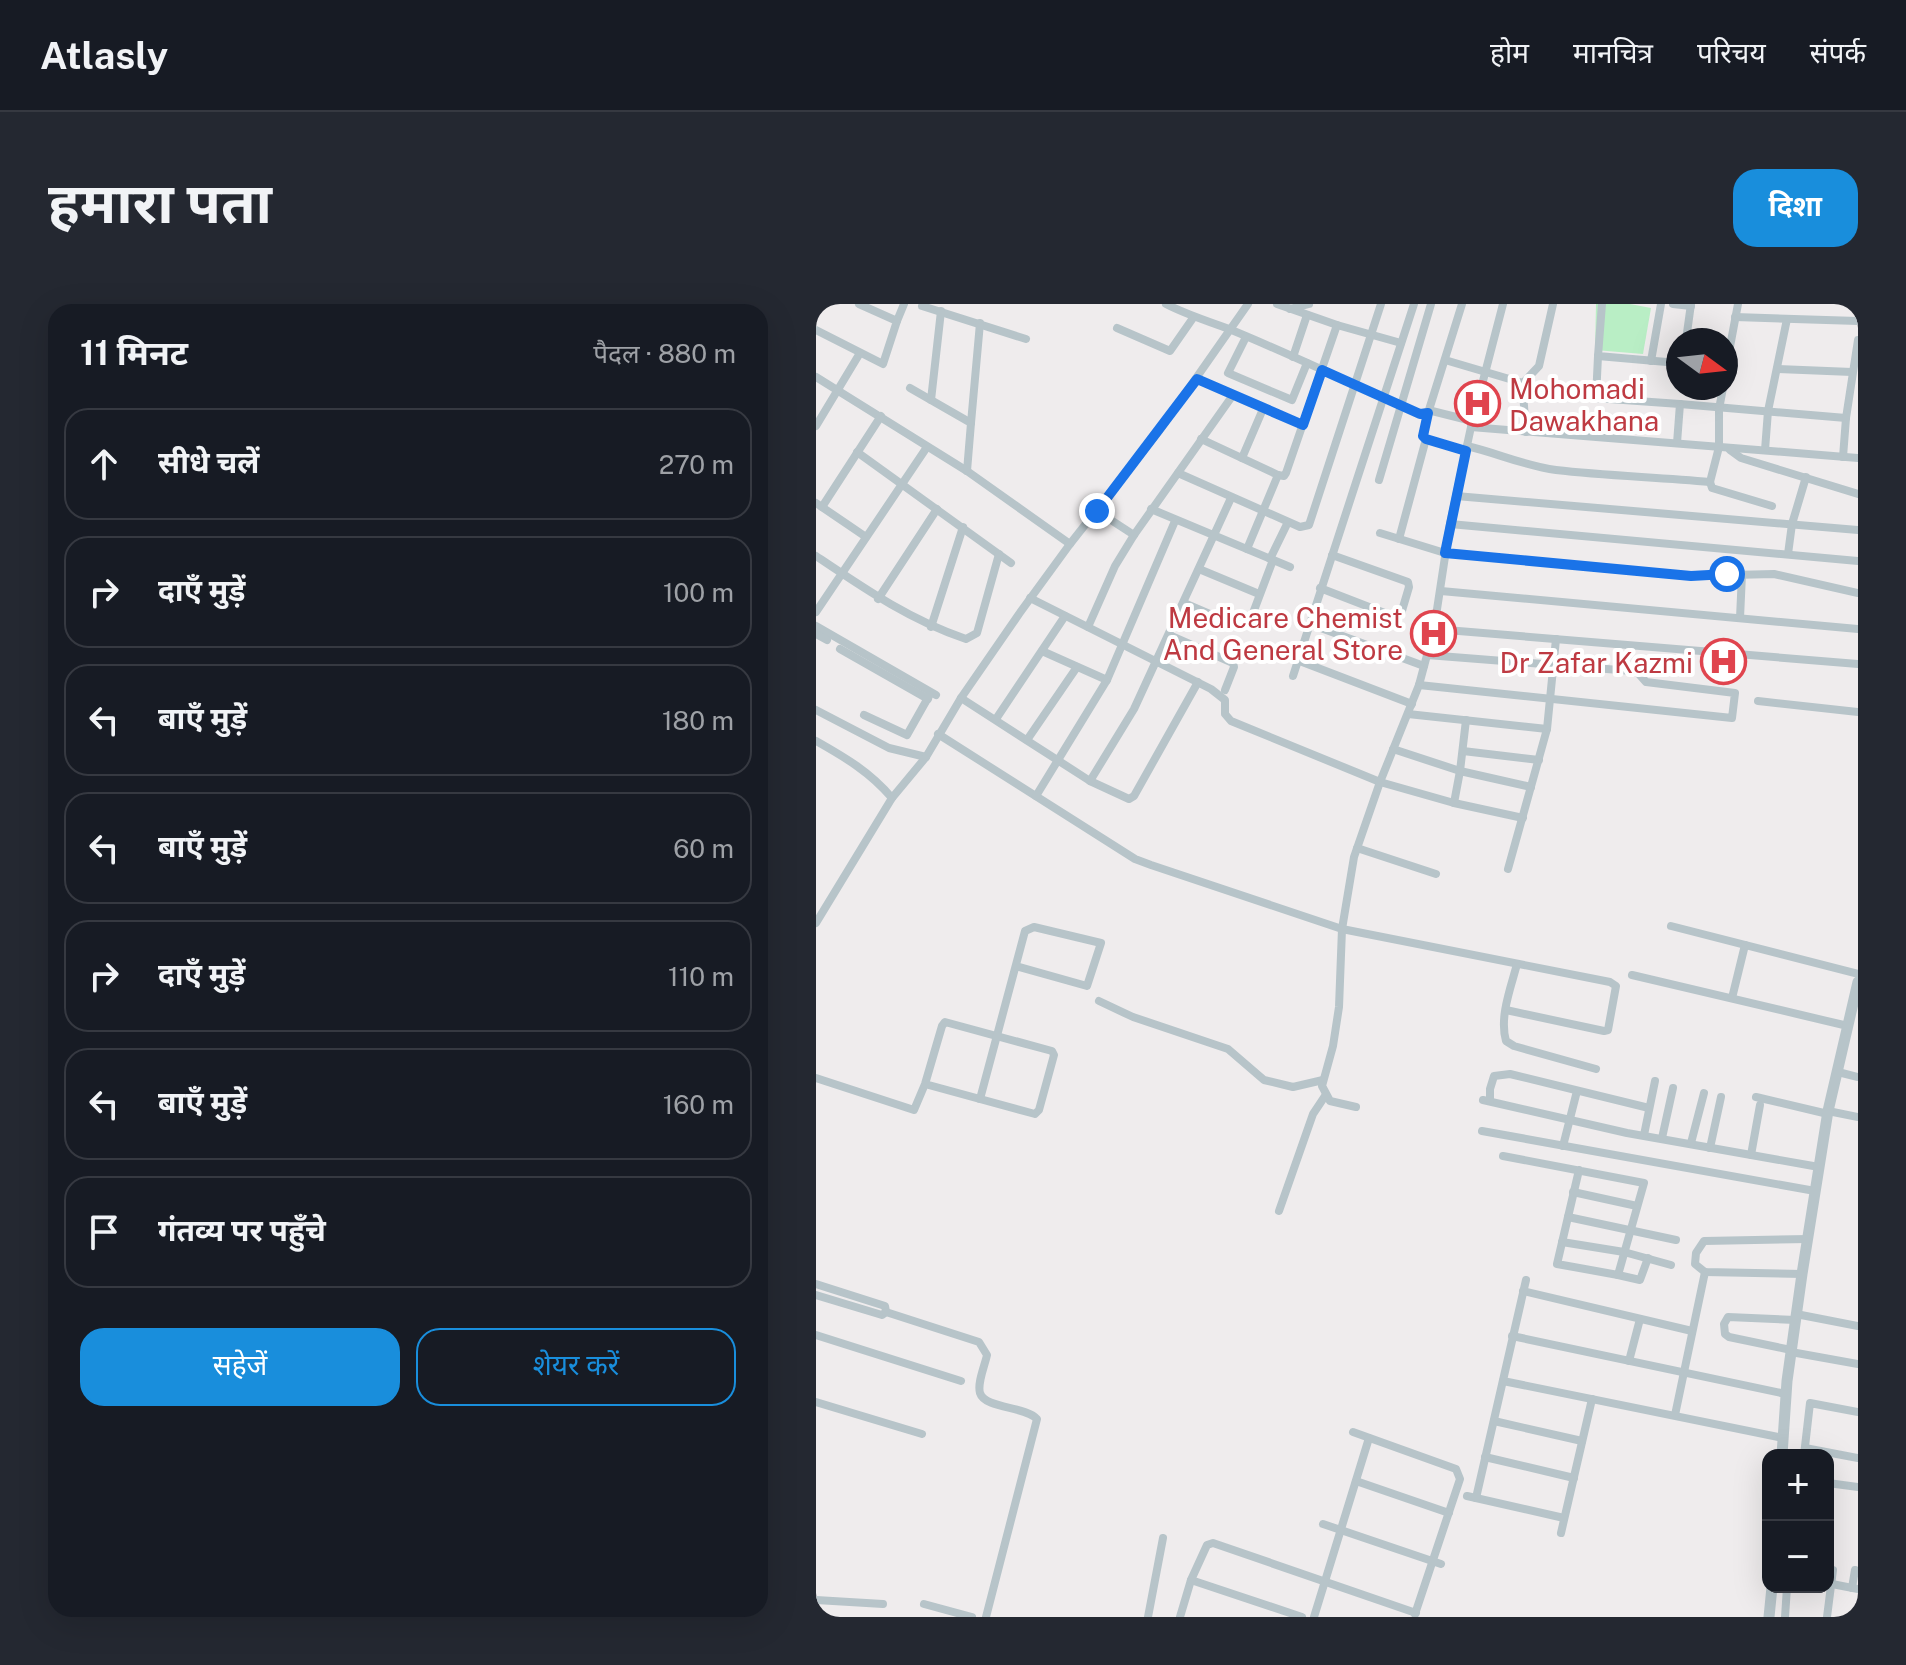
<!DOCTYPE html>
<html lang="hi">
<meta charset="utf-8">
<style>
body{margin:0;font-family:"Public Sans","Noto Sans Devanagari",sans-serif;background:#242831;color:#f1f3f6}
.controls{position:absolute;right:24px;bottom:24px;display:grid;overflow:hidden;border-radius:16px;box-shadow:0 8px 32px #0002}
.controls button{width:72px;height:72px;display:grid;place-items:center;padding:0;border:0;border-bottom:2px solid #363941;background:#171b24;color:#f1f3f6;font:40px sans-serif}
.compass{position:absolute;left:850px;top:24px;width:72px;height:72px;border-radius:50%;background:#171b24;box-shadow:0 8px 32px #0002;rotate:105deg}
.stop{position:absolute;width:24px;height:24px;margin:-18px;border:6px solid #1a73e8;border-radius:50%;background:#fff}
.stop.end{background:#1a73e8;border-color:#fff;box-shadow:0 2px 8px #0008}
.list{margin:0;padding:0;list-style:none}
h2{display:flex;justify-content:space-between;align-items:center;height:104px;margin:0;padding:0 32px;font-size:34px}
h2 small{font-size:26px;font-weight:400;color:#9ea1a6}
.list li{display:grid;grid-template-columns:52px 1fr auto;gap:24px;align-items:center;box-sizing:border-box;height:112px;margin:0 16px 16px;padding:0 16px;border:2px solid #363941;border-radius:24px}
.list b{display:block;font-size:30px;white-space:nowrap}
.list em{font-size:26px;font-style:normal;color:#9ea1a6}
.actions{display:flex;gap:16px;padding:24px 32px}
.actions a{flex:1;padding:18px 0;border:2px solid #198edc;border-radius:24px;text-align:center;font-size:28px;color:#198edc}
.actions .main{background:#198edc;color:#fff}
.icon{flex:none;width:44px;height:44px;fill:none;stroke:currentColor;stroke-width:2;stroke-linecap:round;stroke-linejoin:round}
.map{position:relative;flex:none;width:1042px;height:1313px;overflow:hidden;border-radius:24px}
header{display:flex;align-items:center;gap:48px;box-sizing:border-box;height:112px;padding:0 40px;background:#171b24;border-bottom:2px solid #363941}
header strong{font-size:38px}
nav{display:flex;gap:44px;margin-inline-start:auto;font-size:28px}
.intro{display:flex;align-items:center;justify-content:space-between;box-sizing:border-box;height:192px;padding:0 48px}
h1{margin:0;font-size:56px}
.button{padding:20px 36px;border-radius:24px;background:#198edc;color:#fff;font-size:28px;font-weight:700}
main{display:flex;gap:48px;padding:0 48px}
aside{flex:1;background:#171b24;border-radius:24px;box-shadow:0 8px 32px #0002}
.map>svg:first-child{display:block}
</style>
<header>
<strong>Atlasly</strong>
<nav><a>होम</a><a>मानचित्र</a><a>परिचय</a><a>संपर्क</a></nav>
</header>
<div class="intro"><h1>हमारा पता</h1><a class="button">दिशा</a></div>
<main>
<aside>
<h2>11 मिनट<small>पैदल · 880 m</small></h2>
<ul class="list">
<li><svg class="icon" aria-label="ahead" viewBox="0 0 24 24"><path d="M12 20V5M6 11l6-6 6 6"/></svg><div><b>सीधे चलें</b></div><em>270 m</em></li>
<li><svg class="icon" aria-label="right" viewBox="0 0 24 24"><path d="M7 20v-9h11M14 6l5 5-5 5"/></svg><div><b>दाएँ मुड़ें</b></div><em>100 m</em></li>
<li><svg class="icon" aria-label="left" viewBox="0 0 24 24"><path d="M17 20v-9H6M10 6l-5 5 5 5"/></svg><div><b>बाएँ मुड़ें</b></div><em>180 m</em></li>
<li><svg class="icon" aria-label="left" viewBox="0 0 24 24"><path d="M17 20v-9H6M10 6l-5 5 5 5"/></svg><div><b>बाएँ मुड़ें</b></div><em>60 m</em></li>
<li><svg class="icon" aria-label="right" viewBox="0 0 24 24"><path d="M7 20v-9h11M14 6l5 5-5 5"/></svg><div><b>दाएँ मुड़ें</b></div><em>110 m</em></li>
<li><svg class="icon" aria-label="left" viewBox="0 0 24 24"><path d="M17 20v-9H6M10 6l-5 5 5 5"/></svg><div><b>बाएँ मुड़ें</b></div><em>160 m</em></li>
<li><svg class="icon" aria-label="arrive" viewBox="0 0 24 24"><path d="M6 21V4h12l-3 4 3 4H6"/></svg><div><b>गंतव्य पर पहुँचे</b></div></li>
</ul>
<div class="actions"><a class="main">सहेजें</a><a>शेयर करें</a></div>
</aside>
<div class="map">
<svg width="1042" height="1313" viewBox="0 0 1042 1313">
<rect width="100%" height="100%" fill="#efeced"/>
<path fill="#b9eec5" d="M780,0H814L835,4L827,50L779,46Z"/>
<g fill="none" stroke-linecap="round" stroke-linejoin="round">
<g stroke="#b7c4c9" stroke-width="8">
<path d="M350,0C371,11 392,17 413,25C477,51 540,82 604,110L616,107L656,117"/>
<path d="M461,0L521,21L585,39"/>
<path d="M786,0L782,52L862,59"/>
<path d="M857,0L875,2"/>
<path d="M106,2L210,35"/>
<path d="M474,5L493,0"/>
<path d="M919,13L1042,17"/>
<path d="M81,17L88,0"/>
<path d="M301,24L354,47L377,14"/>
<path d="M0,26L67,60L81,17L43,0"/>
<path d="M430,33L412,69L476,96L491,59"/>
<path d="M870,36L875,0"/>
<path d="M477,53L491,11"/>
<path d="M629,56L707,79V89"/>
<path d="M835,57L845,0"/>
<path d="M910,64L922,0"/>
<path d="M961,65L1036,68"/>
<path d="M0,73L151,167L254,240"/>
<path d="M381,75L487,121"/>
<path d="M707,79L723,62L737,0"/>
<path d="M94,84L155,119L151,167"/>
<path d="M780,94L782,52"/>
<path d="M115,96L125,7"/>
<path d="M864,100L1030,114"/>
<path d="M155,119L164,19"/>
<path d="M0,122L44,49"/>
<path d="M655,123L1042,154"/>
<path d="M710,128L707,89L864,100L861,139"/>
<path d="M385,135L462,171L431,245"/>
<path d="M610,135L650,147"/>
<path d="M651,142C681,149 709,162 740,166C791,172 843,173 894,178L903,143V105L907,84"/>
<path d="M914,146L925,154L1042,190"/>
<path d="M949,146L952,107L971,15"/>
<path d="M41,148L195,259"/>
<path d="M1027,153L1030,114L1042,36"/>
<path d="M426,154L447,105"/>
<path d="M362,169L484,223L493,221L565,0"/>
<path d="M462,171L468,172L470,169L521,21"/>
<path d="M563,176L615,0"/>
<path d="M894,178L896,184L956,202"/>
<path d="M640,192L1042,226"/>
<path d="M0,199L50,233"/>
<path d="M6,203L65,112"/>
<path d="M335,205L474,263"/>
<path d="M281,207L318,231"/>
<path d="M634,220L1042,257"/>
<path d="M564,229L629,249L875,272L958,270L1042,289"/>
<path d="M583,235L610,135L607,132L612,109L646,0"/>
<path d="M972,250L976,220L990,173"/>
<path d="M0,252C49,285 94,316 150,335L161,329L183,250"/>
<path d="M454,255L472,218"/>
<path d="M383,265L443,290"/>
<path d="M504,284L579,313L585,310L593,283L592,278L516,251"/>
<path d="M625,287L1042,325"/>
<path d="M214,294L395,385L409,396V410L415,417L564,478L638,499L644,467L715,483"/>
<path d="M62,295L121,205"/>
<path d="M368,299L424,323L434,317L457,256"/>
<path d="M0,308L111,143"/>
<path d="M924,314L926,270"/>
<path d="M494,320L608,362"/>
<path d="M0,322L120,391"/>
<path d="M115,323L147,223"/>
<path d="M272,323L299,262L318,231L417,91"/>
<path d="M618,325L1042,360"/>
<path d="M0,330L11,336"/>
<path d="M353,331L417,359L418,363L409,386"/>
<path d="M24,345L112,395"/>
<path d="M226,347L291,376"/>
<path d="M481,356L596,400"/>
<path d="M477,372L598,0"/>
<path d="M603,381L916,414L919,389L830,378L822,369L816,367L611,351"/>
<path d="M145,394L274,477L313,495L318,492L382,378"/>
<path d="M942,397L1042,408"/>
<path d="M0,406L73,444L110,453"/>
<path d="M592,410L731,425"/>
<path d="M48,411L91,431L113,392"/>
<path d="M180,415L249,312"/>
<path d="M122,430L319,555L335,561L526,625L794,678L800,682L792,726L788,727L690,706"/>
<path d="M211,436L261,363"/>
<path d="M0,437C30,454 54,468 76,494"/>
<path d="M577,445L644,467L650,416"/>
<path d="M647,447L723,456"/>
<path d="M274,477L318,405L415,194"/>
<path d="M220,492L291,376L359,217"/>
<path d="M638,499L707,514"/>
<path d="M541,544L620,570"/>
<path d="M692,565L731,425L740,335"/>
<path d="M0,619L76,494L110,453L145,394L203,310L254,240L343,127L432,0"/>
<path d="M855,622L1042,670"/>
<path d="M701,660C695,683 683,713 690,737L698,742L780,765"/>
<path d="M816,671L1032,722"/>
<path d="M916,694L929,641"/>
<path d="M283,697L317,713L412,745L448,776L477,783L507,776"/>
<path d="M1022,768L1042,773"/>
<path d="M0,774L98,806L109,780L126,722L129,718L236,747L238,751L223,806L219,810L109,780"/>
<path d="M940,793L1012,810"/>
<path d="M164,795L209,627L218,623L285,639L271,682L200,662"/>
<path d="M667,796L811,829L1003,863"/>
<path d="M674,797V785L678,772L694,770L833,804"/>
<path d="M540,803L514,797L506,782L517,742L523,703L526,625L538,553L564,478L603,381L618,325L634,220L655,123L687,0"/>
<path d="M1012,807L1042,813"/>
<path d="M666,827L999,887"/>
<path d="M828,831L839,777"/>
<path d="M846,834L857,784"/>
<path d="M875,839L888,789"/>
<path d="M747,842L761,787"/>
<path d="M894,844L905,793"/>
<path d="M935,851L944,801"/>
<path d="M687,852L828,879L802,971L741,960L763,866"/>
<path d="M757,888L821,902"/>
<path d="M463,907L497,810L509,792"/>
<path d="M752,913L860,936"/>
<path d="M746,938L808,948L855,961"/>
<path d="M986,970L889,968L879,960L880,949L888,937L992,935"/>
<path d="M802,971L824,976L832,954"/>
<path d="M0,980L69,1002L70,1008L66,1011L0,991"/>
<path d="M707,987L876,1027"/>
<path d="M70,1008L163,1038L171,1051C169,1061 161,1079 164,1089C169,1105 210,1102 221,1115L170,1313"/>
<path d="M980,1010L1042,1022"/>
<path d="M0,1031L145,1077"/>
<path d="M696,1032L970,1090"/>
<path d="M975,1046L913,1033L909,1030L908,1020L912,1013L979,1016"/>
<path d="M975,1048L1042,1060"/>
<path d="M813,1057L824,1015"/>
<path d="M687,1077L967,1134"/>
<path d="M0,1098L106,1130"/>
<path d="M859,1111L889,968"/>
<path d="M678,1117L766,1137"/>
<path d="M537,1128L640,1165L644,1175L599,1310"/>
<path d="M989,1144L1042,1154"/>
<path d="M988,1151L994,1099L1042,1108"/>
<path d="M669,1153L758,1174"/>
<path d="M540,1177L633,1209"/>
<path d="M1012,1179L1042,1183"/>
<path d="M651,1192L748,1214"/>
<path d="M660,1194L710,976"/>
<path d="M507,1220L625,1260"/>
<path d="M745,1229L776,1095"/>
<path d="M375,1276L486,1313"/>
<path d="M1016,1280L1042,1285"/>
<path d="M1036,1284L1039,1266"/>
<path d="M0,1296L67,1300"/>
<path d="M108,1300L156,1313"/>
<path d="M332,1313L347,1234"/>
<path d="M364,1313L375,1276L391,1241L397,1239L600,1309"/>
<path d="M498,1313L553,1134"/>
<path d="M969,1313L971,1283"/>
<path d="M1011,1313L1017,1266"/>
</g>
<g stroke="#b7c4c9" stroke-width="11">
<path d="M966,1151L971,1077L986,970L1012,807L1042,678"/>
<path d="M953,1313L956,1283"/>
</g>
</g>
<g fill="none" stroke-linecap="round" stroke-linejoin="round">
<path stroke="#1a73e8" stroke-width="10" d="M281,207L381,75L487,121L506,66L604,110L612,109L607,132L610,135L650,147L629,249L875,272L911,270"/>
</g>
<defs>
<symbol id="hospital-ring" viewBox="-11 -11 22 22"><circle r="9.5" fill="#fff" stroke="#e0444e" stroke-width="1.5"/><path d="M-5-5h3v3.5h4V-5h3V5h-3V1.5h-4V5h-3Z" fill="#e0444e"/></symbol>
</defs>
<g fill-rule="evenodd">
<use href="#hospital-ring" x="636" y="74" width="51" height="51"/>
<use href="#hospital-ring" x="592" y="304" width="51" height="51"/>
<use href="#hospital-ring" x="882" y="332" width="51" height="51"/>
</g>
<g text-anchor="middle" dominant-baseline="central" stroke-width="8" stroke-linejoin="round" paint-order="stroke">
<g font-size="28" fill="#be3a42" stroke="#fff" text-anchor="end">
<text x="693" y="84" text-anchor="start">Mohomadi<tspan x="693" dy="32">Dawakhana</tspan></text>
<text x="587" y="313">Medicare Chemist<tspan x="587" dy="32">And General Store</tspan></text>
<text x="877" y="358">Dr Zafar Kazmi</text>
</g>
</g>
</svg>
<div class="controls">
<button>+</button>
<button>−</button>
</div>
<svg class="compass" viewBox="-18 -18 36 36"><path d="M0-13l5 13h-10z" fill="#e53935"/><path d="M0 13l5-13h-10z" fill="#9ea1a6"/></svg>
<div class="stop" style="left:911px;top:270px"></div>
<div class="stop end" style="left:281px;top:207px"></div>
</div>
</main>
